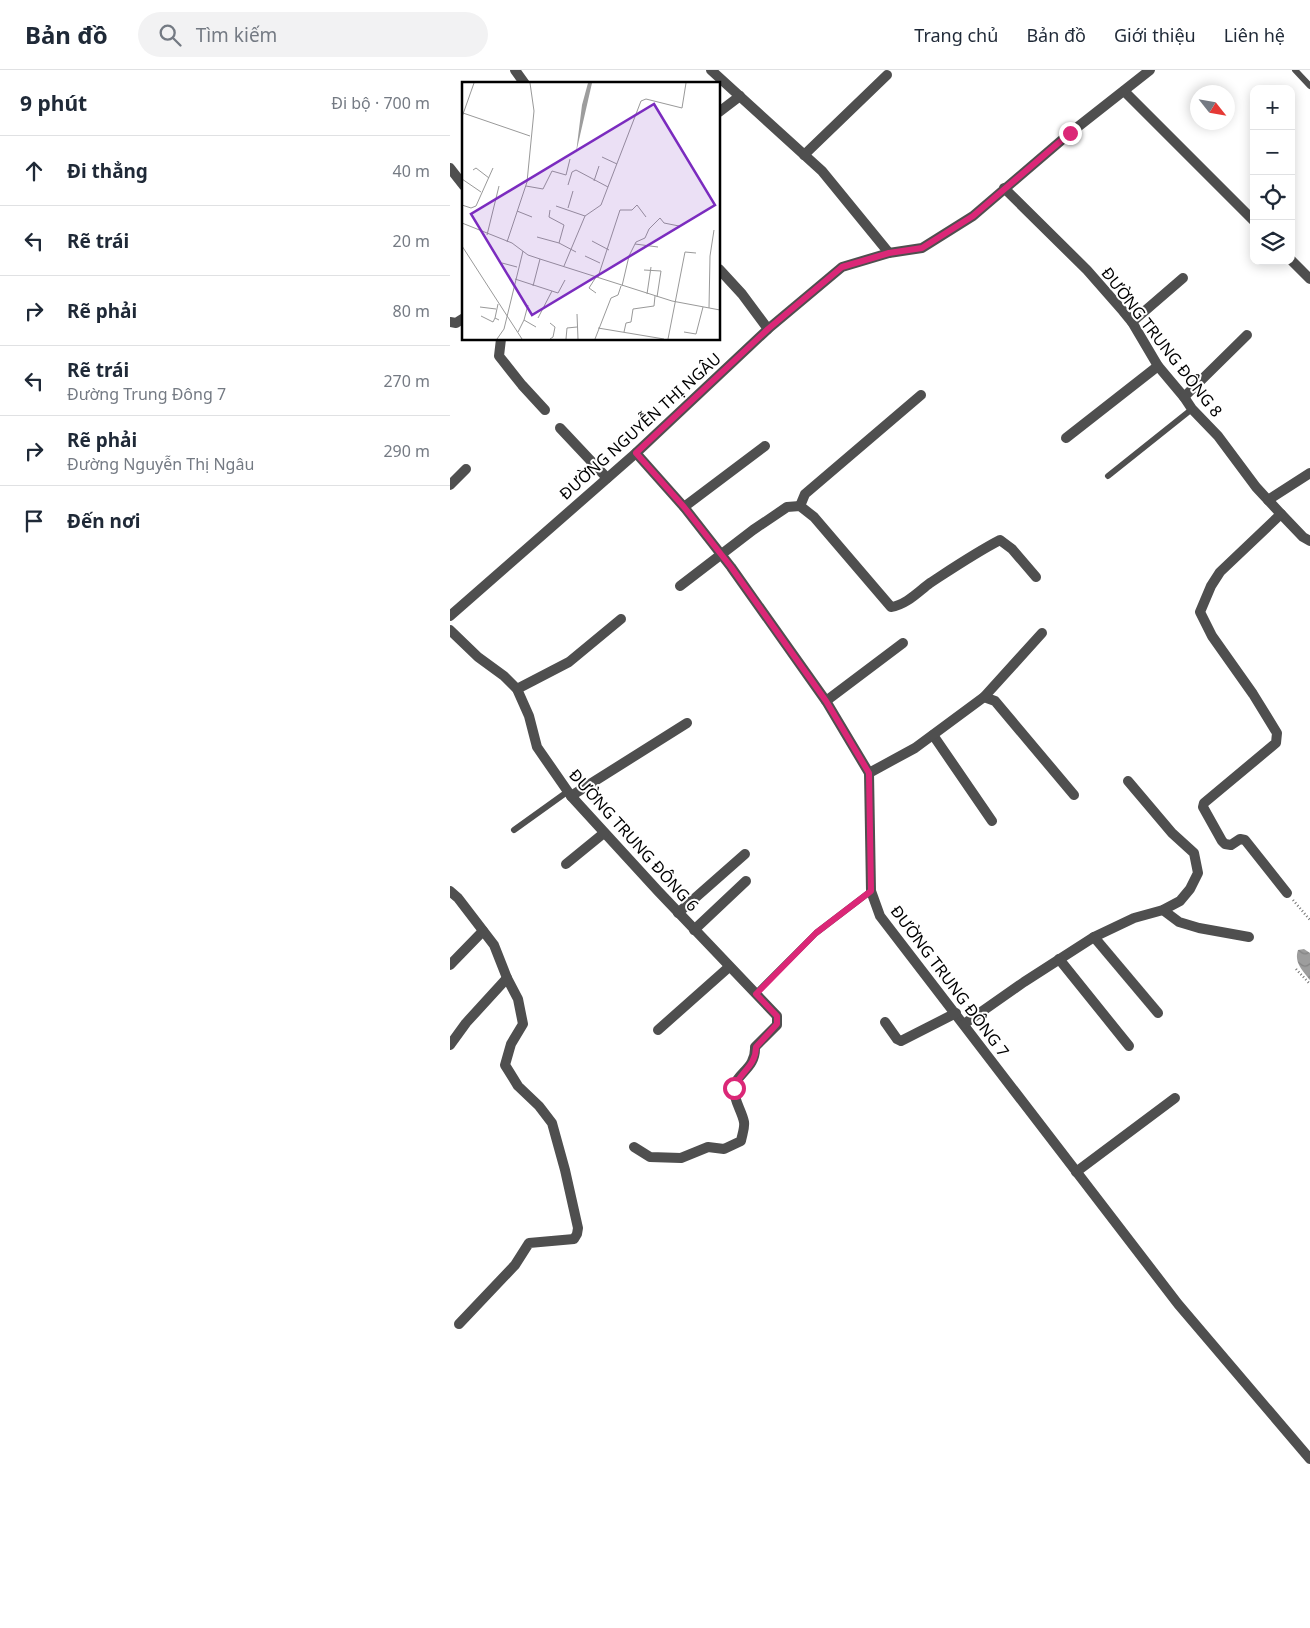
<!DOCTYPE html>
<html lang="vi">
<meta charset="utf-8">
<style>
body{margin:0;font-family:"Noto Sans",sans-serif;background:#f2f2f3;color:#1f2937}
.controls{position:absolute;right:15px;top:15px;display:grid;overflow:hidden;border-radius:10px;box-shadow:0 2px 12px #0003}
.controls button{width:45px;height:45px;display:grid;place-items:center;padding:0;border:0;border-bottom:1px solid #e0e1e3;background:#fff;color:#1f2937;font:25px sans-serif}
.compass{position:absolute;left:740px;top:15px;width:45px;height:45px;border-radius:50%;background:#fff;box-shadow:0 2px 12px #0003;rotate:121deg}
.stop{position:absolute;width:15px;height:15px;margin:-11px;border:4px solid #db2777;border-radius:50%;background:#fff}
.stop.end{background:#db2777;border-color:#fff;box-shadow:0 1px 5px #0008}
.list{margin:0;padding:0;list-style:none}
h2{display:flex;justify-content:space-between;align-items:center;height:65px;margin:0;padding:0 20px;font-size:21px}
h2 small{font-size:16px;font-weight:400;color:#747a83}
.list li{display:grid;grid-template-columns:32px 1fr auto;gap:15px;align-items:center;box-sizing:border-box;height:70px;padding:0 20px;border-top:1px solid #e0e1e3}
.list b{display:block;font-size:19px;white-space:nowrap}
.list p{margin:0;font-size:16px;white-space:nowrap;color:#747a83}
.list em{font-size:16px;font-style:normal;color:#747a83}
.icon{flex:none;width:28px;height:28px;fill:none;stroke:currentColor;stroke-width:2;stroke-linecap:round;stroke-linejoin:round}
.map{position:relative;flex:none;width:860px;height:1558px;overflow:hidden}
header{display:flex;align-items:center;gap:30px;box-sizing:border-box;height:70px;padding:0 25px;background:#fff;border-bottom:1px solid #e0e1e3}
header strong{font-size:24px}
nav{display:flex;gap:28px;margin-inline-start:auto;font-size:18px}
.search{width:350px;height:45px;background:#f2f2f3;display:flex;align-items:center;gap:12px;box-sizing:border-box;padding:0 18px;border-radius:28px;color:#747a83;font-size:19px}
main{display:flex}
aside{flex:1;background:#fff}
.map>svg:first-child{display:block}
</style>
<header>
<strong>Bản đồ</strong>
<div class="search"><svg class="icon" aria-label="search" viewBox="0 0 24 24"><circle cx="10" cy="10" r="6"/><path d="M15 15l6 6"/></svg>Tìm kiếm</div>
<nav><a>Trang chủ</a><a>Bản đồ</a><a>Giới thiệu</a><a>Liên hệ</a></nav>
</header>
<main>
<aside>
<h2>9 phút<small>Đi bộ · 700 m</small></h2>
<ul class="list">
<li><svg class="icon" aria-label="ahead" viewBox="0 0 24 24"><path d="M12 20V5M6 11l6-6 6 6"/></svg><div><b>Đi thẳng</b></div><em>40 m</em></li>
<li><svg class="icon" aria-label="left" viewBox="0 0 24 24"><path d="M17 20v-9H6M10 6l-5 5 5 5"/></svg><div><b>Rẽ trái</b></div><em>20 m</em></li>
<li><svg class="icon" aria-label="right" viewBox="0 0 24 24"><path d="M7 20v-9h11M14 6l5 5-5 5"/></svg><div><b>Rẽ phải</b></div><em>80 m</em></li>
<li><svg class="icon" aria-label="left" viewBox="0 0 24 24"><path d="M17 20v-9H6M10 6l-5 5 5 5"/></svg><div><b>Rẽ trái</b><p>Đường Trung Đông 7</p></div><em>270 m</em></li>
<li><svg class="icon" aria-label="right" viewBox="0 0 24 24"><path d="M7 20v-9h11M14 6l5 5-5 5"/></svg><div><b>Rẽ phải</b><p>Đường Nguyễn Thị Ngâu</p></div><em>290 m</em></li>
<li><svg class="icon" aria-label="arrive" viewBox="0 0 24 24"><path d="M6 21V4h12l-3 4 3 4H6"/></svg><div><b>Đến nơi</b></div></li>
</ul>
</aside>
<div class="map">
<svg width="860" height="1558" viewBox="0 0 860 1558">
<defs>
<pattern id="water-waves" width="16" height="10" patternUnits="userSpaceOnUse" patternTransform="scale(1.25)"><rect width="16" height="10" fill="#9d9d9d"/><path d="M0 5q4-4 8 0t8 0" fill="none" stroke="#858585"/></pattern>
</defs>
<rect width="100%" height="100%" fill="#fff"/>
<path fill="url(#water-waves)" d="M854,879L860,883V910C852,900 844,892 848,880Z"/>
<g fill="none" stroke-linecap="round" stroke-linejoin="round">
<g stroke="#717171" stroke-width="2.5" stroke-dasharray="1 2.5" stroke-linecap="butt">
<path d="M843,830L860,850"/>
<path d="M846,899L860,914"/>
</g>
<g stroke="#4f4f4f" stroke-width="6">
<path d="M845,0L860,16"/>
<path d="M658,406L742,339"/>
<path d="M64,760L117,722"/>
<path d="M305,924L366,863L421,821"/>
</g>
<g stroke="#4f4f4f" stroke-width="10">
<path d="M65,0L75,14"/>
<path d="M261,0L372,101L439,183"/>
<path d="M674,21L804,151"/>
<path d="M269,42L290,26"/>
<path d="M354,85L437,5"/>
<path d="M0,98L14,116"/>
<path d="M554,118L637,200L673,241L682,252L708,296L734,327L742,339L768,366L806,417L831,444L853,467L860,471"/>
<path d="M841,190L860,209"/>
<path d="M269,199L292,224L318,259"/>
<path d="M0,252L6,253L14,248"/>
<path d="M682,252L733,208"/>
<path d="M51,269L49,286L72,315L95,340"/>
<path d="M734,327L797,265"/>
<path d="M110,358L157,408"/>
<path d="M616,368L708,296"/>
<path d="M186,383L234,437L281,497L376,631L419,703L421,821L430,846L728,1234L860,1389"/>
<path d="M0,415L16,399"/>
<path d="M818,430L860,403"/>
<path d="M350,436L355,424L471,325"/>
<path d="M234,437L315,376"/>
<path d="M831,444L770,502L761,516L750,542L762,566L803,624L827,663L826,673L754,733L753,737L772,771L775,774L781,775L790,769L795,770L837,823"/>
<path d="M230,516L303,460L337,437L350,436L364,447L441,537C456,535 468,522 480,513C503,498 525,483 550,470L562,479L586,507"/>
<path d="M0,546L186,383L318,259L392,197L439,183L472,178L523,146L620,63L700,0"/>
<path d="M0,560L28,587L54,606L67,619L79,646L87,677L121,726L208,821L327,946V955L305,977C306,999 286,1003 284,1018C283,1029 292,1041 294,1052C295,1058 292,1065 291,1071L274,1079L258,1077L231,1088L200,1087L184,1077"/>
<path d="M67,619L119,592L171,549"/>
<path d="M534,627L545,631L624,725"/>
<path d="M376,631L453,573"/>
<path d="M483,665L542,751"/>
<path d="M419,703L465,678L534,627L592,563"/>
<path d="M121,726L237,653"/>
<path d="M116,794L154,763"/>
<path d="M0,821L8,828L44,875L57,908L68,929L73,954L61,974L55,995L68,1016L89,1036L102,1053L115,1100L128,1158L127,1164L124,1169L79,1173L65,1195L9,1254"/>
<path d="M713,840L729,852L749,858L799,867"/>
<path d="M228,843L295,784"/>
<path d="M244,860L296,811"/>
<path d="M644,867L708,943"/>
<path d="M609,889L679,976"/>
<path d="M0,895L33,861"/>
<path d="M435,952L447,969L451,971L506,943"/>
<path d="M514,954L574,912L644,867L684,848L713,840L730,831L740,819L748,803L744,783L722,763L678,711"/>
<path d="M208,960L279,897"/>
<path d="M0,975L16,953L57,908"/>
<path d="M626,1102L725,1028"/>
</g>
</g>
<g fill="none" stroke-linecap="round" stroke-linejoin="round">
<path stroke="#db2777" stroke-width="6" d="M284,1018C290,1002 306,996 306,977L327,954V946L306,924L366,863L421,821L419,703L376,631L281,497L234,437L186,383L318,259L392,197L439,183L472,178L523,146L620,63"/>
</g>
<g text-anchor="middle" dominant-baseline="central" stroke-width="4" stroke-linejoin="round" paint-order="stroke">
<g font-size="16" fill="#000" stroke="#fff">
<text transform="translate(712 272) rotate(52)">ĐƯỜNG TRUNG ĐÔNG 8</text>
<text transform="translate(190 356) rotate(-42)">ĐƯỜNG NGUYỄN THỊ NGÂU</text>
<text transform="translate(184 770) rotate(48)">ĐƯỜNG TRUNG ĐÔNG 6</text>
<text transform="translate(500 911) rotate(53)">ĐƯỜNG TRUNG ĐÔNG 7</text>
</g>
</g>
<g transform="translate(12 12)">
<rect width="258" height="258" fill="#fff"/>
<path d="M126,1H130L114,71L120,23Z" fill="#9d9d9d"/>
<path fill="none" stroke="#999" stroke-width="1" d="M1,31L68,54M0,35L12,1M140,75L155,82M11,88L14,86L27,96M0,97L19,110M132,99L137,84M106,103L110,90L114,88L146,105M64,104L81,107L90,89L104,93L108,77M0,123L9,126L14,124L31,86M94,124L123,134M106,126L111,109M88,128L87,135L102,143L97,161L114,170M55,129L70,135M0,141L50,161L66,173L78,177L210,219L258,228M25,153L37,104M75,155L97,161M130,159L147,168M45,160L65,100L72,29L68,1M173,162L196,165M0,164L60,257M123,174L138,181M40,181L55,185M102,184L123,134L139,123L179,19L184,17L220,26L224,1M182,188L199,189L195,215M136,195L158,128H170L175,123L184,135M53,197L96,211L103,198M71,204L78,177M160,204L167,174L174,160L183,156L187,147L198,136L202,141L217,144M134,211L127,206L134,195M185,212L189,185M36,222L33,236L37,238M18,225L34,227M247,226L248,174L252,148M115,232L116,257M19,234L31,240L33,236M76,236L90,209M62,238L66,223M136,246L202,257M56,250L62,238L74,245M162,250L164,241L169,240L171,227L192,224L193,214M222,250L234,252L241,225M35,257L42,247L61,169M88,257L91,255L93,245L88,241M104,257L105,246L115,245M133,257L149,216L156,213L159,204M206,257L223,170L234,171"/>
<path fill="#7b2cbf" fill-opacity="0.15" stroke="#7b2cbf" stroke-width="2.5" d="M192,22L253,123L70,233L9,132Z"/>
<rect width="258" height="258" fill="none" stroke="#000" stroke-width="2.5"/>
</g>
</svg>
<div class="controls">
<button>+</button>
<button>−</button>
<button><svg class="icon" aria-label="locate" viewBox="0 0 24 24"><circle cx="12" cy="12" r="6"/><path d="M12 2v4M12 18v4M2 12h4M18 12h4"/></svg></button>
<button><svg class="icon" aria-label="layers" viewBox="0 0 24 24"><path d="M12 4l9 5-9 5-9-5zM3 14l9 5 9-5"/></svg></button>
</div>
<svg class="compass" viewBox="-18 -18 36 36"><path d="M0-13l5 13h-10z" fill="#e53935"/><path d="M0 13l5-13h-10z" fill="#747a83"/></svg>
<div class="stop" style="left:284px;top:1018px"></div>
<div class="stop end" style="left:620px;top:63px"></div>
</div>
</main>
